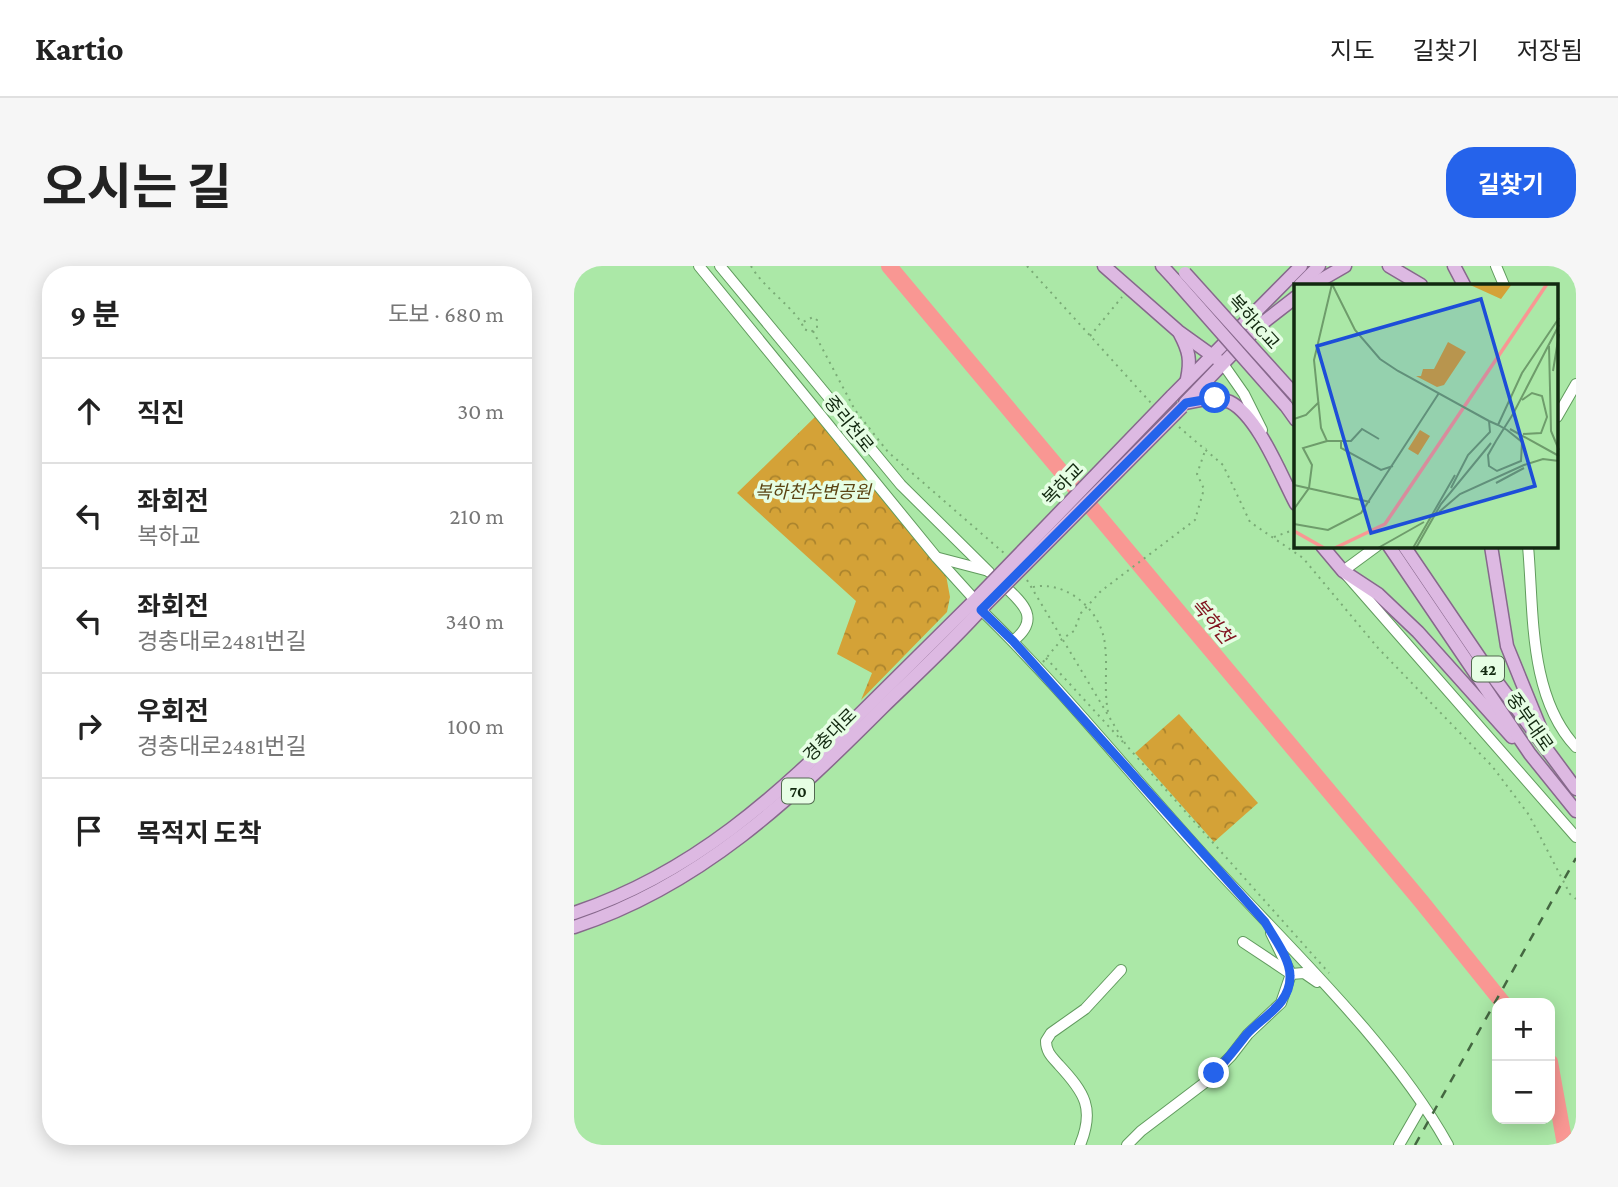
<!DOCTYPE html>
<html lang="ko">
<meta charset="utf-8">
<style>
body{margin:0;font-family:"Crimson Pro","Noto Sans KR",serif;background:#f6f6f6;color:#222}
.controls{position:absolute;right:21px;bottom:21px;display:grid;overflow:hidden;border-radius:14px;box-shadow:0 4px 18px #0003}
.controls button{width:63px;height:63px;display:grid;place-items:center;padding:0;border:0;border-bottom:2px solid #e0e0e0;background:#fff;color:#222;font:35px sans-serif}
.stop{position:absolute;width:21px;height:21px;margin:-16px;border:5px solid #2563eb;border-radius:50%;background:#fff}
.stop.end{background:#2563eb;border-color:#fff;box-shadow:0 2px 7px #0008}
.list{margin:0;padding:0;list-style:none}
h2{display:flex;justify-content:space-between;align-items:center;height:91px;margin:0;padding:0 28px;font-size:30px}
h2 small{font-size:23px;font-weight:400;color:#767676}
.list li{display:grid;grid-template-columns:46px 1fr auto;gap:21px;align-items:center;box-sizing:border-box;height:105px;padding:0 28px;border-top:2px solid #e0e0e0}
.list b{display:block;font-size:26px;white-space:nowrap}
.list p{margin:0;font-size:23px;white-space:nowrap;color:#767676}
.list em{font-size:23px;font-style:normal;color:#767676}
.icon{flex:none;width:38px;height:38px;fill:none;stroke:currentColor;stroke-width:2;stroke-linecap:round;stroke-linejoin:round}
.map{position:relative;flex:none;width:1002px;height:879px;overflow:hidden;border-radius:28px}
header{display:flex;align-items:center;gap:42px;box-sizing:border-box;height:98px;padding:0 35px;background:#fff;border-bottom:2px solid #e0e0e0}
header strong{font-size:33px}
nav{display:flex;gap:38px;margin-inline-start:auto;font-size:24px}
.intro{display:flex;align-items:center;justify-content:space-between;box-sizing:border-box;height:168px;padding:0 42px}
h1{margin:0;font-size:49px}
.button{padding:18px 32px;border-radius:28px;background:#2563eb;color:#fff;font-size:24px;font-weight:700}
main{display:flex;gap:42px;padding:0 42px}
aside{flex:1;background:#fff;border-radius:28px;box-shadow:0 4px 18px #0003}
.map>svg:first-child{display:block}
</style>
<header>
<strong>Kartio</strong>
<nav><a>지도</a><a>길찾기</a><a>저장됨</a></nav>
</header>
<div class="intro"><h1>오시는 길</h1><a class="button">길찾기</a></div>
<main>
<aside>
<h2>9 분<small>도보 · 680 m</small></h2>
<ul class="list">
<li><svg class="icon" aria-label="ahead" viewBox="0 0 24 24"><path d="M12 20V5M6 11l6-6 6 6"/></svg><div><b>직진</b></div><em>30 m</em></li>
<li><svg class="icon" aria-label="left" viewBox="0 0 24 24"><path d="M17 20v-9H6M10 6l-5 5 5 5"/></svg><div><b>좌회전</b><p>복하교</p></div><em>210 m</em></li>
<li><svg class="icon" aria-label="left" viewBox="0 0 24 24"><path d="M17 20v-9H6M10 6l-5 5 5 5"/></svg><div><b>좌회전</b><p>경충대로2481번길</p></div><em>340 m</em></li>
<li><svg class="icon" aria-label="right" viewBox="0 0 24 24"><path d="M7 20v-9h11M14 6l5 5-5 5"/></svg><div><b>우회전</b><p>경충대로2481번길</p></div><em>100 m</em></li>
<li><svg class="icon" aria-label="arrive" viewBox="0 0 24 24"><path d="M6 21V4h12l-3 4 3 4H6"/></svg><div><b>목적지 도착</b></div></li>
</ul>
</aside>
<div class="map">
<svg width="1002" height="879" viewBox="0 0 1002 879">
<defs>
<pattern id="park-crowns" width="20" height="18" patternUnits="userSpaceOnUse" patternTransform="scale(1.75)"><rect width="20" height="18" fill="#d4a237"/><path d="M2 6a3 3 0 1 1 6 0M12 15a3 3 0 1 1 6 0" fill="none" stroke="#ab842d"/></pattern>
</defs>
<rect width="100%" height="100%" fill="#abe8a7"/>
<g fill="url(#park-crowns)">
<path d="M242,150L372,309L376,331L373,346L287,434L298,407L263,388L282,335L163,227Z"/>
<path d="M605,448L684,537L640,576L561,487Z"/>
</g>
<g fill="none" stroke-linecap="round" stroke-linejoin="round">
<g stroke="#f99793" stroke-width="16">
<path d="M315,0L847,635L929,737"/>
<path d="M976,796L991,879"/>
</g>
<defs>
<g id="minor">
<path d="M125,0L363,292L401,334"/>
<path d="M146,0L327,219L415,306"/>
<path d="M922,0L930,19"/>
<path d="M649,98L670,128L688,164"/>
<path d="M983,151L1002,118"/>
<path d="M803,280L769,305L1002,571"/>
<path d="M954,280C960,345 954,430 1002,481"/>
<path d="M365,292L411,304"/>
<path d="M425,315C445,334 470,351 439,375"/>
<path d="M407,344C488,422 559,512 635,595C714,681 818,778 874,879"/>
<path d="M669,676L717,708L730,707L743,716"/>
<path d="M506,879C521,843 511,827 485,799C478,791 472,786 472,775L477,767L511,743L547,704"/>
<path d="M553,879L567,865L629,818L657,790L674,768L707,737L717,708L697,667"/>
<path d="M825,879L848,839"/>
</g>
<g id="major">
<path d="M530,0L604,65L643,93"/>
<path d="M588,0L601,14"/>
<path d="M815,0L847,19"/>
<path d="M880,0L890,19"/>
<path d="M726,19L745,0"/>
<path d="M738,19L771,0"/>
<path d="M606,68C615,85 617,94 613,113"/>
<path d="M598,130L727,0"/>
<path d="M611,137L686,59L722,31"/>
<path d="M612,137C626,134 642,130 656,136C684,150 707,210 722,238"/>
<path d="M712,140L722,154"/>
<path d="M748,280L769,305L804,328L844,366L938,471"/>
<path d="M815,280L956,488L1002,545"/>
<path d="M830,280L912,401L1002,523"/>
<path d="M917,280L933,380L970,471"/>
<path d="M0,647C120,607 203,530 291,443C329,405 367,368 405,330"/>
<path d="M0,661C126,620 217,533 309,441C343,408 379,375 411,339"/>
</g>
</defs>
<use href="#minor" stroke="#619b5e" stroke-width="12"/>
<use href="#major" stroke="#87688c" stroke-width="15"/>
<g stroke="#7aab76" stroke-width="2" stroke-dasharray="2 5" stroke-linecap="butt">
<path d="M177,0C189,22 225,45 230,63L237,66L243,62V54L239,51L229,56"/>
<path d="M453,0L577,137"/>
<path d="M239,65L281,144L314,186L431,288"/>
<path d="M516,70L548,31"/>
<path d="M605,161L649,199L676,256L729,292L804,382L918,500L955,549L996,628L1002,633"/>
<path d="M700,271L722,263"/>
<path d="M453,314L552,479L755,707"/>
<path d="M459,321C493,314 528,345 531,379C534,404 529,426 535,450"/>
<path d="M472,392L549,476"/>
<path d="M469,396L488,373L500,365L507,347L527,325L621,254L630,223L623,208L632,182"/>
</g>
<use href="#minor" stroke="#fff" stroke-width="10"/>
<use href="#major" stroke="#ddb9e2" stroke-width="12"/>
<path stroke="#446741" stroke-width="2.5" stroke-dasharray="9 9" stroke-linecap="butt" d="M841,879L1002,592"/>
<defs>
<g id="major-bridge">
<path d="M611,7L722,130"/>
<path d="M601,14L712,140"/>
<path d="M405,330L598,130"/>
<path d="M411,339L608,141"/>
</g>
</defs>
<use href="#major-bridge" stroke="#87688c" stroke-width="15" stroke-linecap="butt"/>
<use href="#major-bridge" stroke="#ddb9e2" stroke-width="12"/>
</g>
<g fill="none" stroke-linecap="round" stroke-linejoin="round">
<path stroke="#2563eb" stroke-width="9" d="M640,807C652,795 662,782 672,769C688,751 717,738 716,710C716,692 699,671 691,656L439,375L407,344L612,137L641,132"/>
</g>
<g text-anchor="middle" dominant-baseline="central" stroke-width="7" stroke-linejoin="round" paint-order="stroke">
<g fill="#e6fee4" stroke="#526950" stroke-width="2">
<rect x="898" y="390.5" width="32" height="25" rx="5"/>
<rect x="208" y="512.5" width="32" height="25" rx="5"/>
</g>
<g font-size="16" font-weight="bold" fill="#122910">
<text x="914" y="403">42</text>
<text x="224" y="525">70</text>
</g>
<g font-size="18" fill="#122910" stroke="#e6fee4">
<text transform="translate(680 56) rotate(48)">복하IC교</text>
<text transform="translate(275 158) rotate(51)">중리천로</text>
<text transform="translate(489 218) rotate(-46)">복하교</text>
<text transform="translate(956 456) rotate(55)">중부대로</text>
<text transform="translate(256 469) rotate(-45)">경충대로</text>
</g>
<g font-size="18" font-style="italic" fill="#5b4413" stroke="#e6fee4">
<text x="239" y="226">복하천수변공원</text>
</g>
<g font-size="19" font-style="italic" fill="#80121d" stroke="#e6fee4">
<text transform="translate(638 355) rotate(50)">복하천</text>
</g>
</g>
<g transform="translate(720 18)">
<rect width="264" height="264" fill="#abe8a7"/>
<path d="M174,0H218L207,15ZM154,58L172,68L150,101L143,103L122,92H127L129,85H140ZM126,146L136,152L124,171L114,165Z" fill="#d4a237"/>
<path fill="none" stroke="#f99793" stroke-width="3.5" d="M0,247L30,264M41,264L91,240L253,0"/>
<path fill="none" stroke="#6e9c6b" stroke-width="2" d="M38,0L61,46L86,75L104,87L195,137L204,141L213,146L228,158L227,177L203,187L195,182L194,171L202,157L219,130L265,41M255,62L257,147L265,166M259,87L265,50M228,116L238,109L248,112L253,133L247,149L229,150M0,135L12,131L25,118M204,141L228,89L265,34M216,145L265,172M47,156V164L87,186L99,182M33,157H57L68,145L85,155M202,199L230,184M0,201L76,218M157,204L174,171L196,148L195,137M0,225L15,204L18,181L9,164L33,157L27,144L20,76L38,0M145,228L166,210L230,181L249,175L265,177M0,240L34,246L67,229L145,109M84,264L130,238M119,264L161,191M122,264L147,220L197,159"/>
<path fill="#1d4ed8" fill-opacity="0.15" stroke="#1d4ed8" stroke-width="3.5" d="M187,15L241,202L77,249L23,62Z"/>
<rect width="264" height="264" fill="none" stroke="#122910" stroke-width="3.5"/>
</g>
</svg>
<div class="controls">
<button>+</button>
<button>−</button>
</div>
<div class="stop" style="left:641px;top:132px"></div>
<div class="stop end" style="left:640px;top:807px"></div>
</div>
</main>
